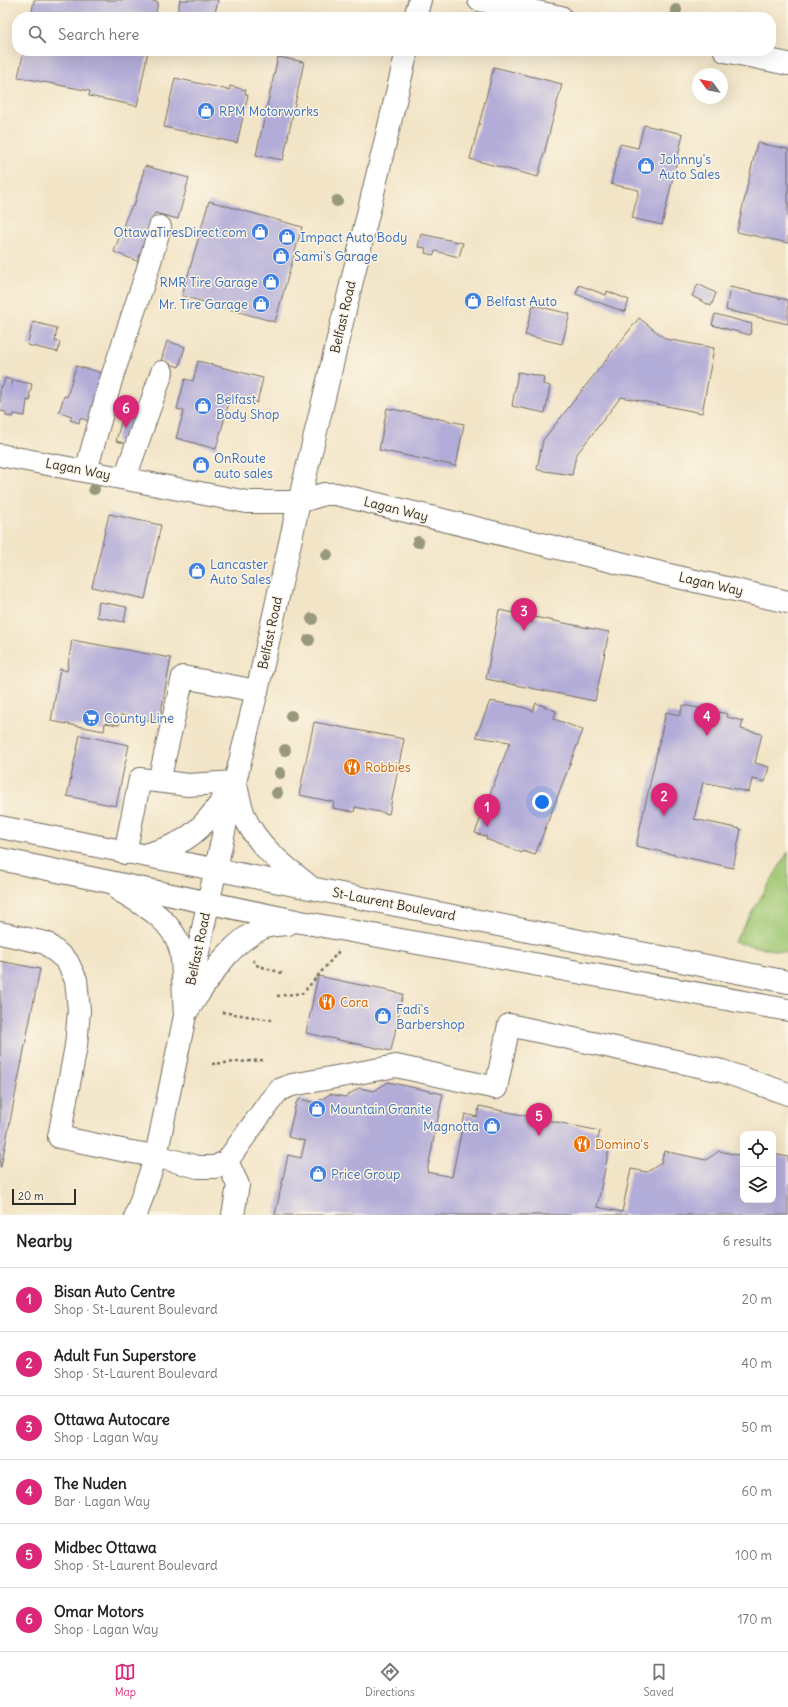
<!DOCTYPE html>
<meta charset="utf-8">
<style>
body{margin:0;font-family:Delius,sans-serif;background:#f6f6f6;color:#222}
.controls{position:absolute;right:12px;bottom:12px;display:grid;overflow:hidden;border-radius:8px;box-shadow:0 4px 16px #0002}
.controls button{width:36px;height:36px;display:grid;place-items:center;padding:0;border:0;border-bottom:1px solid #e0e0e0;background:#fff;color:#222;font:20px sans-serif}
.compass{position:absolute;left:692px;top:68px;width:36px;height:36px;border-radius:50%;background:#fff;box-shadow:0 4px 16px #0002;rotate:303deg}
.scale{position:absolute;left:12px;bottom:10px;width:64px;box-sizing:border-box;padding-left:4px;border:2px solid #2b2b2b;border-top:0;font-size:11px;line-height:14px;white-space:nowrap;color:#2b2b2b;-webkit-text-stroke:3px #fcf5e5;paint-order:stroke}
.you{position:absolute;left:542px;top:802px;width:14px;height:14px;margin:-10px;border:3px solid #fff;border-radius:50%;background:#1a73e8;box-shadow:0 0 0 6px #1a73e833}
.badge{display:grid;place-items:center;width:26px;height:26px;border-radius:50%;background:#db2777;color:#fff;font-size:13px;font-weight:700}
.pin{position:absolute;translate:-50% -33px;filter:drop-shadow(0 1px 2px #0008)}
.pin::after{content:'';position:absolute;top:21px;width:14px;height:12px;background:inherit;clip-path:polygon(0 0,100% 0,50% 100%)}
.list{margin:0;padding:0;list-style:none}
h2{display:flex;justify-content:space-between;align-items:center;height:52px;margin:0;padding:0 16px;font-size:17px}
h2 small{font-size:13px;font-weight:400;color:#767676}
.list li{display:grid;grid-template-columns:26px 1fr auto;gap:12px;align-items:center;box-sizing:border-box;height:64px;padding:0 16px;border-top:1px solid #e0e0e0}
.list b{display:block;font-size:15px;white-space:nowrap}
.list p{margin:0;font-size:13px;white-space:nowrap;color:#767676}
.list em{font-size:13px;font-style:normal;color:#767676}
.icon{flex:none;width:22px;height:22px;fill:none;stroke:currentColor;stroke-width:2;stroke-linecap:round;stroke-linejoin:round}
.map{position:relative;flex:none;width:788px;height:1215px;overflow:hidden}
.search{position:absolute;background:#fff;box-shadow:0 4px 16px #0002;left:12px;right:12px;top:12px;height:44px;display:flex;align-items:center;gap:10px;box-sizing:border-box;padding:0 14px;border-radius:16px;color:#767676;font-size:15px}
.sheet{height:436px;background:#fff}
nav{display:flex;justify-content:space-around;align-items:center;box-sizing:border-box;height:56px;border-top:1px solid #e0e0e0;background:#fff;font-size:11px;color:#767676}
nav a{display:grid;justify-items:center;gap:2px}
nav .on{color:#db2777}
.map>svg:first-child{display:block}
</style>
<div class="map">
<svg width="788" height="1215" viewBox="0 0 788 1215">
<rect width="100%" height="100%" fill="#fcf5e5"/>
<filter id="ink" filterUnits="userSpaceOnUse"><feTurbulence type="fractalNoise" baseFrequency=".025" numOctaves="2"/><feDisplacementMap in="SourceGraphic" scale="8" xChannelSelector="R" yChannelSelector="G"/><feConvolveMatrix kernelMatrix="1 2 1 2 8 2 1 2 1" color-interpolation-filters="sRGB"/></filter>
<filter id="wash" filterUnits="userSpaceOnUse"><feTurbulence type="fractalNoise" baseFrequency=".012" numOctaves="4" result="noise"/><feDisplacementMap in="SourceGraphic" scale="16" xChannelSelector="R" yChannelSelector="G"/><feGaussianBlur stdDeviation="0.9" result="paint"/><feColorMatrix in="noise" values="0 0 0 0 0 0 0 0 0 0 0 0 0 0 0 0 0 1.4 0 .05"/><feComposite in="paint" operator="in"/></filter>
<g filter="url(#wash)">
<rect width="100%" height="100%" fill="#f2e4c6"/>
<path fill="#9ec772" stroke="#64794e" d="M788,852V953L734,942Z"/>
<g id="blocks">
<g fill="#b2acd8">
<path d="M34,0H148L158,2L155,17H31Z"/>
<path d="M180,0H218L215,13L217,14L216,17H177Z"/>
<path d="M24,51H148L137,106L89,96L90,91L18,77Z"/>
<path d="M343,51H361L360,55Z"/>
<path d="M278,57L304,62L283,160L256,155Z"/>
<path d="M494,67L562,84L538,177L470,159Z"/>
<path d="M175,78L229,90L230,86L246,90L245,94L248,95L237,143L164,127Z"/>
<path d="M644,125L683,134L662,225L632,218L639,190L611,184L620,144L638,148Z"/>
<path d="M757,143L788,149V243L737,232Z"/>
<path d="M145,166L189,178L178,219L155,213L150,224L142,263L114,252L126,218L132,206H134Z"/>
<path d="M209,201L302,227L275,322L182,296Z"/>
<path d="M421,234L463,243L459,257L435,251L434,255L425,253L426,248L418,247Z"/>
<path d="M698,284L716,293L711,306L692,296Z"/>
<path d="M579,285L606,295L607,291L629,300L625,312L576,294Z"/>
<path d="M730,287L788,300V324L726,310Z"/>
<path d="M533,305L570,314L562,344L525,335Z"/>
<path d="M715,314L752,324L750,335L712,325Z"/>
<path d="M639,318L666,339L714,348L702,413L621,397L576,455L572,475L538,470L537,468L543,440Z"/>
<path d="M33,322L57,328L55,341L60,342L58,352L27,345Z"/>
<path d="M167,341L185,347L179,367L161,361Z"/>
<path d="M198,361L263,378L257,403L231,395L216,449L176,438L184,411L177,409L185,379L193,381Z"/>
<path d="M76,366L103,373L89,421L80,418L79,423L70,420L72,416L59,412L64,396L67,397Z"/>
<path d="M518,372L544,377L543,384L550,386L545,413L512,406Z"/>
<path d="M5,378L12,380L11,388L13,380L32,384L29,397H31L30,401L27,400L25,416L14,414L13,417L6,416V412L0,411V386H3Z"/>
<path d="M387,408L464,424L456,466L379,450Z"/>
<path d="M124,411L135,415L128,444L116,441Z"/>
<path d="M109,514L161,525L145,599L92,587Z"/>
<path d="M99,602L127,607L124,622L97,617Z"/>
<path d="M499,610L609,632L595,701L486,679Z"/>
<path d="M72,640L171,658L159,722L120,715L119,725L105,723L104,731L51,721L60,669L67,671Z"/>
<path d="M490,701L523,707L533,711L536,703L556,711L554,719L583,730L535,855L523,851L522,853L486,839L487,837L475,833L510,742L476,737Z"/>
<path d="M683,705L728,714L727,717L743,721L741,729L762,734L755,763L769,767L765,782L752,779L749,792L703,782L694,819L741,829L733,868L636,846L666,712L680,715Z"/>
<path d="M314,722L404,739L389,814L355,807L354,812L333,808L334,802L299,795Z"/>
<path d="M80,735L129,745L116,806L67,796Z"/>
<path d="M0,961L40,969L1,1167H0Z"/>
<path d="M318,976L403,994L391,1051L306,1033Z"/>
<path d="M388,1082L443,1094L427,1172L452,1177L465,1114L477,1117L479,1106L600,1131L597,1142L610,1145L597,1207L622,1212L631,1169L647,1172L661,1163L664,1151L706,1160L719,1151L743,1156V1200H773V1154L788,1157V1215H275L288,1155L301,1158L305,1141L288,1137L296,1103L300,1099L316,1103L330,1094L345,1097L359,1088L374,1091Z"/>
</g>
</g>
</g>
<g filter="url(#ink)">
<use href="#blocks" fill-opacity="0" stroke="#716c61" stroke-width="1"/>
<g fill="none" stroke-linecap="round" stroke-linejoin="round">
<defs>
<g id="minor">
<path d="M479,0L561,17"/>
<path d="M415,17L420,0"/>
<path d="M725,51L788,64"/>
<path d="M0,455L247,502H299L324,494H336L669,575L788,602"/>
<path d="M86,471L111,380L146,275L160,227"/>
<path d="M125,478L162,372"/>
<path d="M159,781L183,677L257,691"/>
<path d="M125,853L140,779L188,785L235,782"/>
<path d="M0,933L46,943L67,961L76,980L79,1010L76,1046L59,1137L126,1151L156,1156L198,1167H215L227,1161L270,1101L279,1090L292,1085L396,1066L496,1088L509,1025L722,1071L788,1094"/>
<path d="M227,1161L238,1185L233,1215"/>
<path d="M136,1215L156,1156L208,904L235,782L260,678L299,502L407,51"/>
</g>
<g id="major">
<path d="M235,782C238,793 240,804 244,815C256,845 283,865 308,885"/>
<path d="M0,827L788,982"/>
<path d="M144,855C155,852 166,849 176,844C202,833 220,804 235,782"/>
<path d="M0,859L301,922L788,1010"/>
<path d="M120,891C145,905 175,922 181,952C184,972 183,994 185,1014"/>
<path d="M185,1014C207,983 227,943 263,928C270,925 280,925 288,924"/>
</g>
</defs>
<use href="#minor" stroke="#716c61" stroke-width="24"/>
<use href="#major" stroke="#716c61" stroke-width="24"/>
<g stroke="#716c61" stroke-width="2.5" stroke-dasharray="3 3" stroke-linecap="butt">
<path d="M253,960L256,965L282,973"/>
<path d="M277,996L303,993L339,951"/>
<path d="M222,1012L272,1020"/>
<path d="M212,1064L263,1060"/>
</g>
<use href="#minor" stroke="#fff" stroke-width="22"/>
<use href="#major" stroke="#fff" stroke-width="22"/>
</g>
<g fill="#98987c">
<circle cx="676" cy="10" r="6"/>
<circle cx="337" cy="201" r="6"/>
<circle cx="94" cy="489" r="6"/>
<circle cx="418" cy="542" r="6"/>
<circle cx="327" cy="555" r="6"/>
<circle cx="312" cy="619" r="6"/>
<circle cx="309" cy="640" r="6"/>
<circle cx="291" cy="716" r="6"/>
<circle cx="285" cy="750" r="6"/>
<circle cx="280" cy="773" r="6"/>
<circle cx="277" cy="793" r="6"/>
</g>
</g>
<defs>
<symbol id="shop-disc" viewBox="-11 -11 22 22"><circle r="9.5" fill="#3f7fe0" stroke="#fcf5e5"/><path d="M-5-2.5h2.3a2.7 3.5 0 0 1 5.4 0H5L5.5 6h-11ZM-1.5-2.5h3a1.5 2.3 0 0 0-3 0Z" fill="#fff"/></symbol>
<symbol id="supermarket-disc" viewBox="-11 -11 22 22"><circle r="9.5" fill="#3f7fe0" stroke="#fcf5e5"/><path d="M-6-5.5h2.5l.6 2H6L4.5 2H-2.5L-4.4-4H-6ZM-1.5 3.2a1.3 1.3 0 1 0 .1 0ZM3 3.2a1.3 1.3 0 1 0 .1 0Z" fill="#fff"/></symbol>
<symbol id="restaurant-disc" viewBox="-11 -11 22 22"><circle r="9.5" fill="#e8710a" stroke="#fcf5e5"/><path d="M-5-6h1v4h1v-4h1v4h1v-4h1v5L-1.5 .5V6h-2V.5L-5-1ZM5-6V6H3V1.5H1.5Q1.5-4 5-6Z" fill="#fff"/></symbol>
</defs>
<g fill-rule="evenodd">
<use href="#shop-disc" x="196" y="101" width="20" height="20"/>
<use href="#shop-disc" x="636" y="156" width="20" height="20"/>
<use href="#shop-disc" x="250" y="222" width="20" height="20"/>
<use href="#shop-disc" x="277" y="227" width="20" height="20"/>
<use href="#shop-disc" x="271" y="246" width="20" height="20"/>
<use href="#shop-disc" x="261" y="272" width="20" height="20"/>
<use href="#shop-disc" x="463" y="291" width="20" height="20"/>
<use href="#shop-disc" x="251" y="294" width="20" height="20"/>
<use href="#shop-disc" x="193" y="396" width="20" height="20"/>
<use href="#shop-disc" x="191" y="455" width="20" height="20"/>
<use href="#shop-disc" x="187" y="561" width="20" height="20"/>
<use href="#supermarket-disc" x="81" y="708" width="20" height="20"/>
<use href="#restaurant-disc" x="342" y="757" width="20" height="20"/>
<use href="#restaurant-disc" x="317" y="992" width="20" height="20"/>
<use href="#shop-disc" x="373" y="1006" width="20" height="20"/>
<use href="#shop-disc" x="307" y="1099" width="20" height="20"/>
<use href="#shop-disc" x="482" y="1116" width="20" height="20"/>
<use href="#restaurant-disc" x="572" y="1134" width="20" height="20"/>
<use href="#shop-disc" x="308" y="1164" width="20" height="20"/>
</g>
<g text-anchor="middle" dominant-baseline="central" stroke-width="3" stroke-linejoin="round" paint-order="stroke">
<g font-size="13" fill="#366cbe" stroke="#fcf5e5" text-anchor="start">
<text x="219" y="111">RPM Motorworks</text>
<text x="659" y="159">Johnny's<tspan x="659" dy="15">Auto Sales</tspan></text>
<text x="247" y="232" text-anchor="end">OttawaTiresDirect.com</text>
<text x="300" y="237">Impact Auto Body</text>
<text x="294" y="256">Sami's Garage</text>
<text x="258" y="282" text-anchor="end">RMR Tire Garage</text>
<text x="486" y="301">Belfast Auto</text>
<text x="248" y="304" text-anchor="end">Mr. Tire Garage</text>
<text x="216" y="399">Belfast<tspan x="216" dy="15">Body Shop</tspan></text>
<text x="214" y="458">OnRoute<tspan x="214" dy="15">auto sales</tspan></text>
<text x="210" y="564">Lancaster<tspan x="210" dy="15">Auto Sales</tspan></text>
<text x="104" y="718">County Line</text>
<text x="396" y="1009">Fadi's<tspan x="396" dy="15">Barbershop</tspan></text>
<text x="330" y="1109">Mountain Granite</text>
<text x="479" y="1126" text-anchor="end">Magnotta</text>
<text x="331" y="1174">Price Group</text>
</g>
<g font-size="13" fill="#2b2b2b" stroke="#fcf5e5">
<text transform="translate(343 317) rotate(-77)">Belfast Road</text>
<text transform="translate(78 469) rotate(11)">Lagan Way</text>
<text transform="translate(396 509) rotate(14)">Lagan Way</text>
<text transform="translate(711 584) rotate(13)">Lagan Way</text>
<text transform="translate(270 633) rotate(-78)">Belfast Road</text>
<text transform="translate(394 904) rotate(11)">St-Laurent Boulevard</text>
<text transform="translate(198 949) rotate(-78)">Belfast Road</text>
</g>
<g font-size="13" fill="#c56008" stroke="#fcf5e5" text-anchor="start">
<text x="365" y="767">Robbies</text>
<text x="340" y="1002">Cora</text>
<text x="595" y="1144">Domino's</text>
</g>
</g>
</svg>
<div class="controls">
<button><svg class="icon" aria-label="locate" viewBox="0 0 24 24"><circle cx="12" cy="12" r="6"/><path d="M12 2v4M12 18v4M2 12h4M18 12h4"/></svg></button>
<button><svg class="icon" aria-label="layers" viewBox="0 0 24 24"><path d="M12 4l9 5-9 5-9-5zM3 14l9 5 9-5"/></svg></button>
</div>
<svg class="compass" viewBox="-18 -18 36 36"><path d="M0-13l5 13h-10z" fill="#e53935"/><path d="M0 13l5-13h-10z" fill="#767676"/></svg>
<div class="scale">20 m</div>
<div class="you"></div>
<div class="pin badge" style="left:487px;top:827px">1</div>
<div class="pin badge" style="left:664px;top:816px">2</div>
<div class="pin badge" style="left:524px;top:631px">3</div>
<div class="pin badge" style="left:707px;top:736px">4</div>
<div class="pin badge" style="left:539px;top:1136px">5</div>
<div class="pin badge" style="left:126px;top:428px">6</div>
<div class="search"><svg class="icon" aria-label="search" viewBox="0 0 24 24"><circle cx="10" cy="10" r="6"/><path d="M15 15l6 6"/></svg>Search here</div>
</div>
<section class="sheet">
<h2>Nearby<small>6 results</small></h2>
<ul class="list">
<li><span class="badge">1</span><div><b>Bisan Auto Centre</b><p>Shop · St-Laurent Boulevard</p></div><em>20 m</em></li>
<li><span class="badge">2</span><div><b>Adult Fun Superstore</b><p>Shop · St-Laurent Boulevard</p></div><em>40 m</em></li>
<li><span class="badge">3</span><div><b>Ottawa Autocare</b><p>Shop · Lagan Way</p></div><em>50 m</em></li>
<li><span class="badge">4</span><div><b>The Nuden</b><p>Bar · Lagan Way</p></div><em>60 m</em></li>
<li><span class="badge">5</span><div><b>Midbec Ottawa</b><p>Shop · St-Laurent Boulevard</p></div><em>100 m</em></li>
<li><span class="badge">6</span><div><b>Omar Motors</b><p>Shop · Lagan Way</p></div><em>170 m</em></li>
</ul>
</section>
<nav>
<a class="on"><svg class="icon" aria-label="map" viewBox="0 0 24 24"><path d="M3 6l6-2 6 2 6-2v14l-6 2-6-2-6 2zM9 4v14M15 6v14"/></svg>Map</a>
<a><svg class="icon" aria-label="directions" viewBox="0 0 24 24"><path d="M12 3l9 9-9 9-9-9zM9 14v-3h6M13 9l2 2-2 2"/></svg>Directions</a>
<a><svg class="icon" aria-label="saved" viewBox="0 0 24 24"><path d="M7 4h10v16l-5-4-5 4z"/></svg>Saved</a>
</nav>
